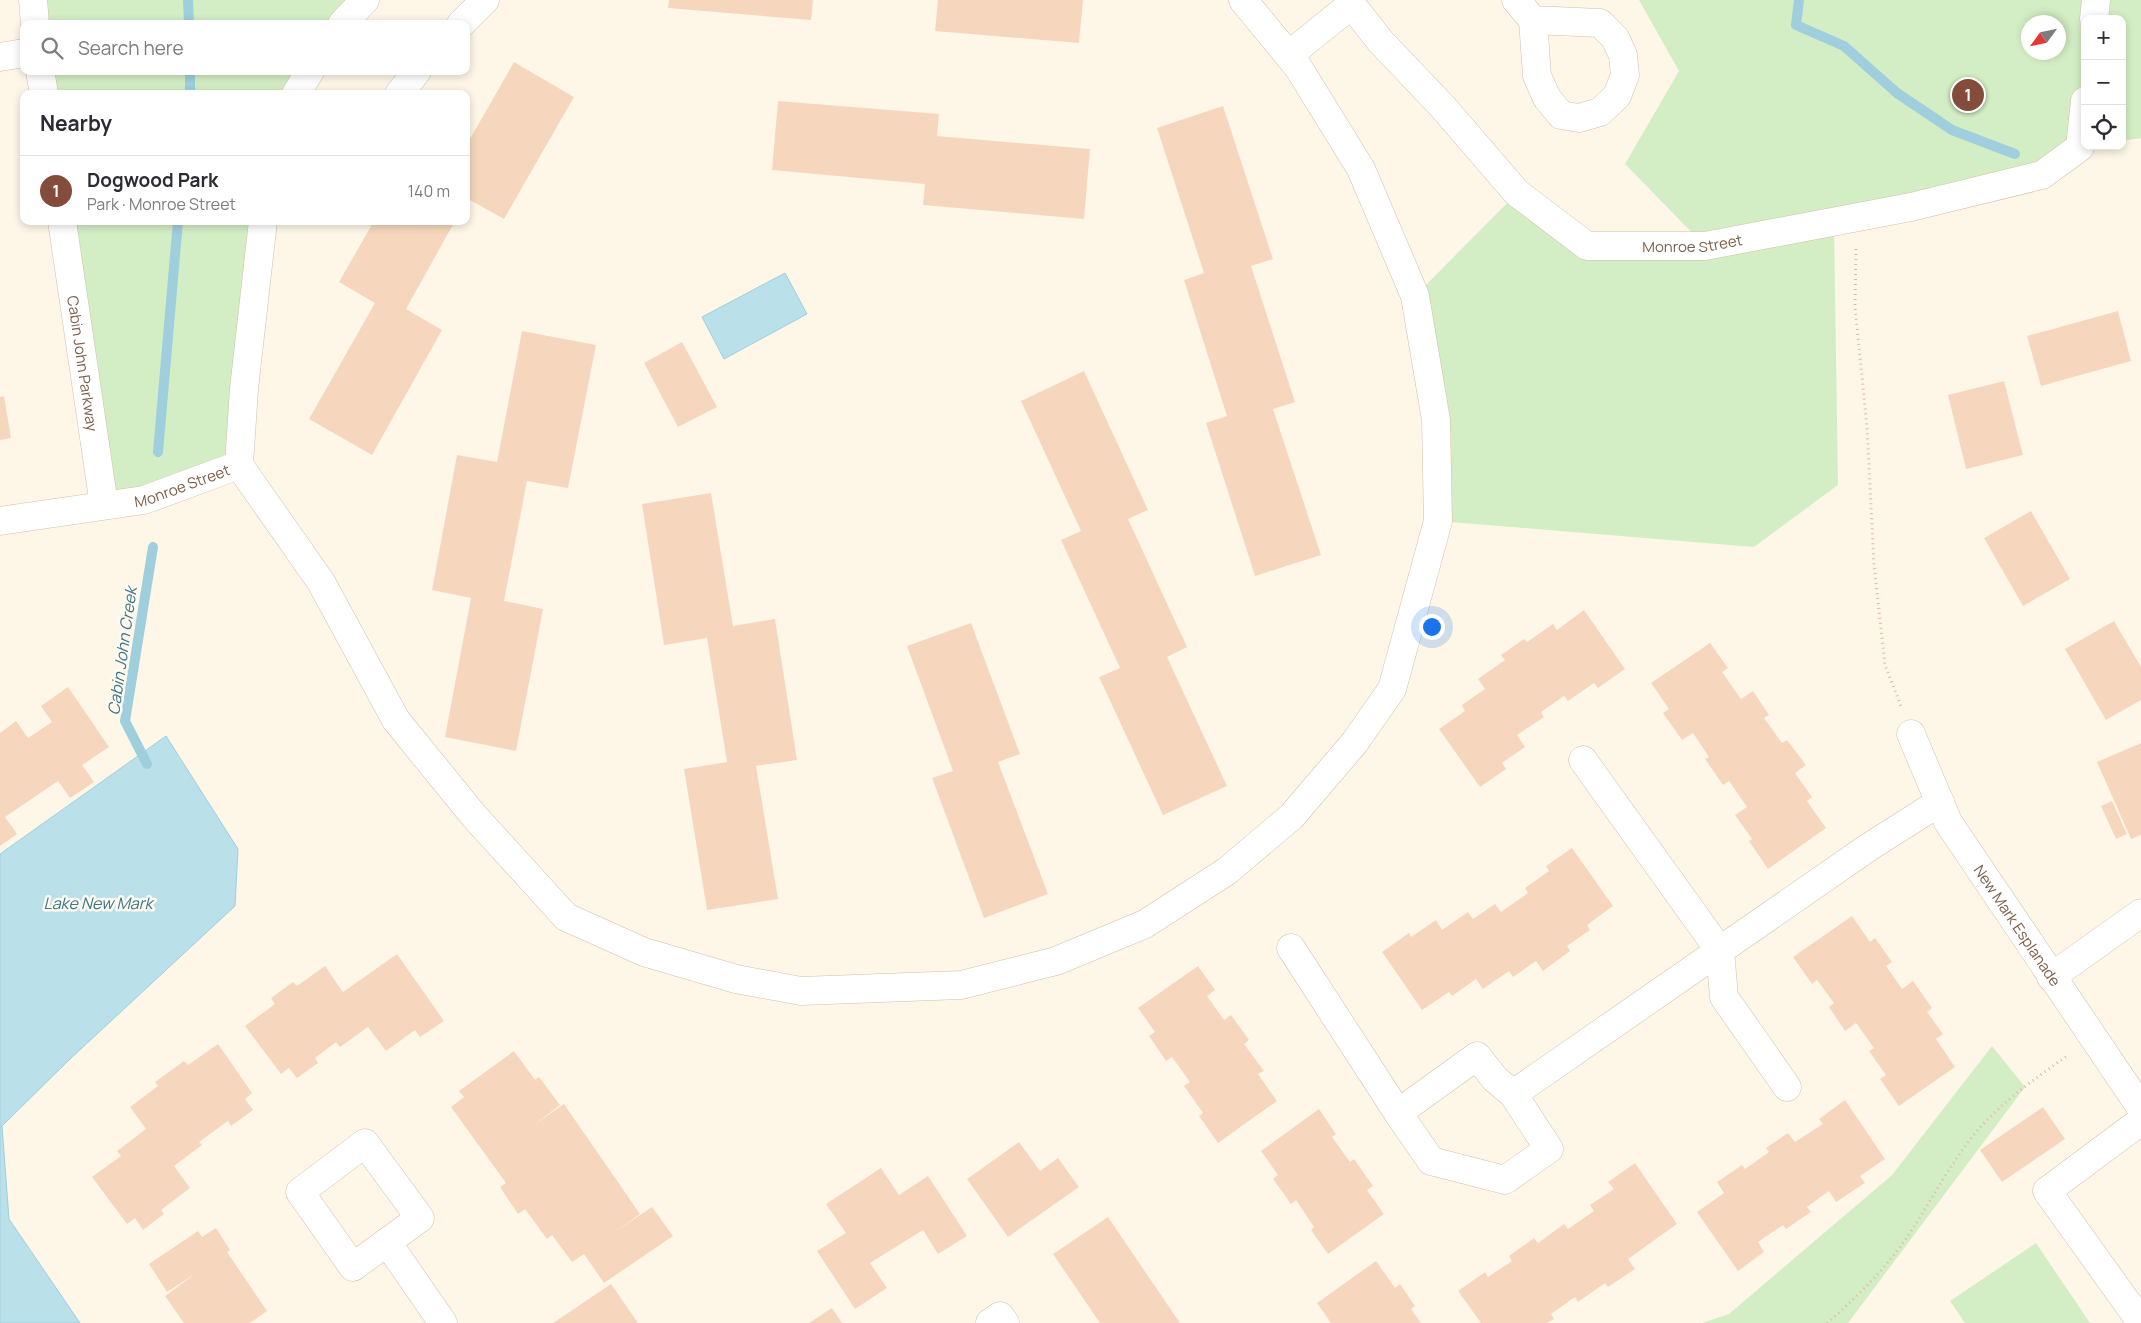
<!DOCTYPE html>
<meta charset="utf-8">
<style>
body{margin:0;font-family:Manrope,sans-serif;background:#f2f2f3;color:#2b2b33}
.controls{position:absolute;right:15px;top:15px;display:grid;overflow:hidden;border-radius:10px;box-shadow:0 2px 8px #0003}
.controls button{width:45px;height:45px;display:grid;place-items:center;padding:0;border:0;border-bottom:1px solid #e1e1e2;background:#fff;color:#2b2b33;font:25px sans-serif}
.compass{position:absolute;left:2021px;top:15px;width:45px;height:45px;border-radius:50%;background:#fff;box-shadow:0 2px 8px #0003;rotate:237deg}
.you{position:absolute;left:1431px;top:626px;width:18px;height:18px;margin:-12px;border:4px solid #fff;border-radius:50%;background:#1a73e8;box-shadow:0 0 0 8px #1a73e833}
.badge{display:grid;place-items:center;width:32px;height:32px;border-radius:50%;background:#844c3b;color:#fff;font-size:16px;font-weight:700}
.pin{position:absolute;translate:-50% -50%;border:2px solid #fff;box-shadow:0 1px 5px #0006}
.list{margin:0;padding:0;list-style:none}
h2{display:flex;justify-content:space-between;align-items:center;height:65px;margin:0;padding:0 20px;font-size:21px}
h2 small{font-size:16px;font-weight:400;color:#7c7c81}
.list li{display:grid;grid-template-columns:32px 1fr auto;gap:15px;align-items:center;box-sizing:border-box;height:70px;padding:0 20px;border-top:1px solid #e1e1e2}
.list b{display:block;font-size:19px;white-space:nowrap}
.list p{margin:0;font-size:16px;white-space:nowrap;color:#7c7c81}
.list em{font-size:16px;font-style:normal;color:#7c7c81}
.icon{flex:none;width:28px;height:28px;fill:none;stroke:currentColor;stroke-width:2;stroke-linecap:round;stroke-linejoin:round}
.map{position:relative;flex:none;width:2141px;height:1323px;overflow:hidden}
.search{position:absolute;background:#fff;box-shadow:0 2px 8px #0003;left:20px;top:20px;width:450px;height:55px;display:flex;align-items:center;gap:12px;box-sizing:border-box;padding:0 18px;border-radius:10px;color:#7c7c81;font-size:19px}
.panel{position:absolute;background:#fff;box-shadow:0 2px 8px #0003;left:20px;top:90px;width:450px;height:135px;border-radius:10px}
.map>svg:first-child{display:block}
</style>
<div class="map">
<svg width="2141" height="1323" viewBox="0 0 2141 1323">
<rect width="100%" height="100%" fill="#fef7e8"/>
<g fill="#d3eec4" fill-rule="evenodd">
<path d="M33,0H365L342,24H35Z"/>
<path d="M1639,0H2141V138L2122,141V19H2085V146L2042,175L1834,222L1838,485L1754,547L1438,521L1415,296L1517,193L1587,246L1704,245L1625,164L1679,71ZM2028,22H2058V52H2028Z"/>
<path d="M41,71H310L296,94H44Z"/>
<path d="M62,221H263L239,465L104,505Z"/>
<path d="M1992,1046L2025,1087L1848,1323H1702L1729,1314L1892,1175Z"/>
<path d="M2036,1243L2090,1323H1965L1950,1301Z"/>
</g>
<g fill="#bae0ea" stroke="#9fcfdd">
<path d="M785,273L807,314L724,359L702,317Z"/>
<path d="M166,736L238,849L235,906L69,1060L2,1126L9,1219L80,1323H0V854Z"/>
</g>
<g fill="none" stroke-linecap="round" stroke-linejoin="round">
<g stroke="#9fcfdd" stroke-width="10">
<path d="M188,0L189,24"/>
<path d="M1799,0L1796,25L1844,46L1897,93L1952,130L2015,154"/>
<path d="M190,71V94"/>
<path d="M158,452L178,221"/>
<path d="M147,764L125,721L153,547"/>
</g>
</g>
<g fill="#f6d7bd">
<path d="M669,0H813L811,20L668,8Z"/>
<path d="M938,0H1083L1079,43L935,31Z"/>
<path d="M514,62L574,97L504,219L468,199L466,202V146Z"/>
<path d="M778,101L939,114L937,136L1090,149L1084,219L923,205L925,184L772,170Z"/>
<path d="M1223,106L1273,259L1251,266L1295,402L1273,409L1321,555L1255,576L1206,423L1227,416L1184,280L1204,273L1157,128Z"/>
<path d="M374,221H455L406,309L442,330L372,455L309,419L375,303L339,282Z"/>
<path d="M2118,311L2131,361L2041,386L2027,336Z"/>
<path d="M522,331L596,345L568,488L527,481L504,601L543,609L516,751L445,737L471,598L432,590L457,455L497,462Z"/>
<path d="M682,342L717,407L678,427L644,363Z"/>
<path d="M1084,371L1148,510L1128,519L1187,647L1167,657L1227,786L1163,815L1099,677L1120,668L1061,540L1081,531L1021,401Z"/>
<path d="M2004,381L2023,455L1966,469L1948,395Z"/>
<path d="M4,396L11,438L0,440V397Z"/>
<path d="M711,493L733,626L775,619L797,760L756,766L778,899L707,910L684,769L727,762L707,638L664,645L642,504Z"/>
<path d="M2031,511L2070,579L2023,606L1984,538Z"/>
<path d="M1584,610L1625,669L1598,688L1594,683L1568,701L1564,696L1541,712L1544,717L1517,735L1525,747L1502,763L1506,769L1480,787L1439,729L1465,711L1462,705L1485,689L1478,679L1505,660L1501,655L1524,639L1527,642L1553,624L1557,630Z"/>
<path d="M2114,621L2141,667V700L2106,720L2065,649Z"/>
<path d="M971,623L1020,754L998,762L1048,894L984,918L932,778L953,771L907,646Z"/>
<path d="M1710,643L1728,668L1722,672L1741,699L1753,691L1769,715L1764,718L1782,743L1787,740L1806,765L1795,773L1812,797L1807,801L1826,828L1768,869L1749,841L1752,839L1735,815L1747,807L1729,781L1723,785L1705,759L1709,757L1693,733L1682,740L1663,713L1669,709L1651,683Z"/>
<path d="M68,687L109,747L82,765L94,782L70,798L58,781L5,817L17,834L0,846V733L16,721L28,738L52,722L41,706Z"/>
<path d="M2141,743V835L2131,839L2097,762Z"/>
<path d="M2112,801L2127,834L2116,839L2101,806Z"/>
<path d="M1572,848L1613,906L1587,925L1590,930L1567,946L1570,951L1543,971L1536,961L1513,977L1509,971L1483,989L1476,979L1452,996L1449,992L1422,1010L1382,952L1409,933L1411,937L1436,920L1442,930L1468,912L1473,919L1495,904L1501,912L1528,893L1525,888L1549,871L1546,866Z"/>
<path d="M1852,916L1870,942L1875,938L1892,962L1886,966L1902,989L1913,981L1932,1008L1927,1012L1943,1034L1936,1039L1955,1067L1899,1106L1880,1079L1886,1075L1869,1051L1874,1048L1856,1023L1845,1031L1829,1007L1834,1003L1817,980L1812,984L1793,957Z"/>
<path d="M397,954L444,1021L420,1037L415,1030L386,1051L368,1027L340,1047L336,1042L315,1058L318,1063L297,1078L289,1068L281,1074L245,1026L275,1004L271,998L293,982L297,986L325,966L343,992Z"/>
<path d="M1198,966L1215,990L1207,996L1224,1020L1231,1015L1249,1040L1244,1044L1264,1071L1258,1074L1277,1101L1218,1143L1199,1116L1203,1113L1184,1086L1190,1082L1172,1057L1166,1061L1149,1036L1155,1032L1138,1008Z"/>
<path d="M218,1044L252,1093L245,1099L253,1110L231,1126L228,1121L199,1142L202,1145L174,1166L190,1188L161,1210L164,1214L143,1230L135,1218L127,1224L92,1177L121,1156L117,1151L146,1129L130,1107L158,1086L155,1082L184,1061L188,1065Z"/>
<path d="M514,1051L535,1080L539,1077L560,1105L535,1124L564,1104L640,1214L615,1232L652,1207L673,1236L604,1283L584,1254L572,1262L552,1235L547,1239L525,1209L518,1214L500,1187L506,1183L451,1107L464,1097L459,1091Z"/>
<path d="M1845,1100L1885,1159L1860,1176L1865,1183L1836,1202L1829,1191L1807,1207L1811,1212L1786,1229L1783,1225L1758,1242L1764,1252L1738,1271L1697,1212L1724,1193L1717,1182L1742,1165L1745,1169L1769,1152L1766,1148L1788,1133L1795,1142L1823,1124L1819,1119Z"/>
<path d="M2043,1107L2065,1139L2002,1182L1980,1150Z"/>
<path d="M1319,1109L1336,1134L1332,1137L1350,1162L1354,1159L1373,1186L1367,1190L1384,1214L1328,1254L1311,1230L1314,1227L1296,1200L1291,1204L1273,1179L1278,1175L1261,1151Z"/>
<path d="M1019,1142L1040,1171L1058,1158L1079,1187L1008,1237L967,1179Z"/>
<path d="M1635,1163L1677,1224L1628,1259L1635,1269L1608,1287L1605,1283L1578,1302L1575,1297L1551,1314L1554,1319L1547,1323H1481L1458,1291L1485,1272L1488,1277L1512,1261L1509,1256L1534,1238L1538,1243L1564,1224L1568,1229L1594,1211L1590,1205L1614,1189L1608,1182Z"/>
<path d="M881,1168L899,1195L928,1176L967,1236L938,1254L923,1230L870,1263L887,1288L855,1309L817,1251L846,1233L826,1204Z"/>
<path d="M1108,1217L1180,1323H1100L1053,1254Z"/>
<path d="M216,1228L230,1250L227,1252L267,1311L250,1323H184L165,1296L195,1274L167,1292L149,1264L198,1231L202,1237Z"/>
<path d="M1376,1261L1395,1288L1400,1284L1415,1306L1411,1309L1421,1323H1331L1317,1303Z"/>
<path d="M611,1284L638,1323H553Z"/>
<path d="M832,1308L842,1323H809Z"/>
</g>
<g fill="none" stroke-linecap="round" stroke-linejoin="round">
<defs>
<g id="minor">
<path d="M33,0L35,24"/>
<path id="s1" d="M1348,0L1381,42L1443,107L1517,193L1587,246H1705L1911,207L2042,175L2080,147L2085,101"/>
<path d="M1516,0L1533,20L1537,76L1547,98L1561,115L1579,118L1600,112L1617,96L1625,75L1623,55L1615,38L1600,23L1533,20"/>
<path d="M2094,19L2096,0"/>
<path d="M342,24L365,0"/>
<path d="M461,24L485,0"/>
<path d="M1289,55L1352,4"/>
<path d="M0,57L24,53"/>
<path d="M40,71L44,94"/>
<path d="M296,94L310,71"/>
<path d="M399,94L417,71"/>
<path id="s2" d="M62,221L104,505"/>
<path d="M239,465L321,582L396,720L474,816L566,917L644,952L736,979L801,991L961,985L1056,961L1145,924L1227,871L1292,816L1355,742L1392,689L1438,521L1436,420L1415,296L1361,169L1298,67L1243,0"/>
<path id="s3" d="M0,521L144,500L239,465L244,389L263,221"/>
<path id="s4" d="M1911,734L1948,822L2141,1108"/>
<path d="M1583,760L1720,951L1724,997L1787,1087"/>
<path d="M1291,948L1398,1113L1431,1161L1505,1180L1549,1149L1513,1094L1869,847L1940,802"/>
<path d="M2051,977L2141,913"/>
<path d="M1398,1113L1477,1056L1495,1079L1513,1094"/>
<path d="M2141,1121L2047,1191L2141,1322"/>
<path d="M365,1143L420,1218L353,1267L300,1192Z"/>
<path d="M387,1242L443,1323"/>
<path d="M990,1323L1000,1316L1005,1323"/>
</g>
</defs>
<use href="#minor" stroke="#d2bfac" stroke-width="29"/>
<g stroke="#dcba9f" stroke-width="3" stroke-dasharray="1 4" stroke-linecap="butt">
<path d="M1856,249L1855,307L1867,427L1874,565L1885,665L1901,706"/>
<path d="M1827,1323C1856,1298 1883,1271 1905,1240C1932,1201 1952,1158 1984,1123C2009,1097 2037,1077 2067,1056"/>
</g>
<use href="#minor" stroke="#fff" stroke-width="28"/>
</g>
<g text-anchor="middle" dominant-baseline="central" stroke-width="5" stroke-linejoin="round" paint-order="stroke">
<g font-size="15" fill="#7b5e49" stroke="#fffaf0">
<text stroke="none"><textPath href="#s1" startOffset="450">Monroe Street</textPath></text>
<text stroke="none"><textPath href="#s2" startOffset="144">Cabin John Parkway</textPath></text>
<text stroke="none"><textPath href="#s3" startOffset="186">Monroe Street</textPath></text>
<text stroke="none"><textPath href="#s4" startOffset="220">New Mark Esplanade</textPath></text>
</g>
<g font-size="16" font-style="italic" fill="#3d7788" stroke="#fffaf0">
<text transform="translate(122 651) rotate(-82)">Cabin John Creek</text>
<text x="98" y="903">Lake New Mark</text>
</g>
</g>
</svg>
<div class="controls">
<button>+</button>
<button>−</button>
<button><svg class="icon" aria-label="locate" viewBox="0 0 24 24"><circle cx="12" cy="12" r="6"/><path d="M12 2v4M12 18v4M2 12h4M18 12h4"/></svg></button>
</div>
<svg class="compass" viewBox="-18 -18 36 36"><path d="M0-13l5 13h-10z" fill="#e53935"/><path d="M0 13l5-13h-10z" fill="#7c7c81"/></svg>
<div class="you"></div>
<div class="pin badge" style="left:1968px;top:95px">1</div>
<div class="search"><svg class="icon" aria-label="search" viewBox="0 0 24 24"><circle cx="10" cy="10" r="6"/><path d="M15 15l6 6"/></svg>Search here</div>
<section class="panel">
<h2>Nearby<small></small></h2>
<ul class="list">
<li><span class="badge">1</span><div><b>Dogwood Park</b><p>Park · Monroe Street</p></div><em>140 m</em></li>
</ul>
</section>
</div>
